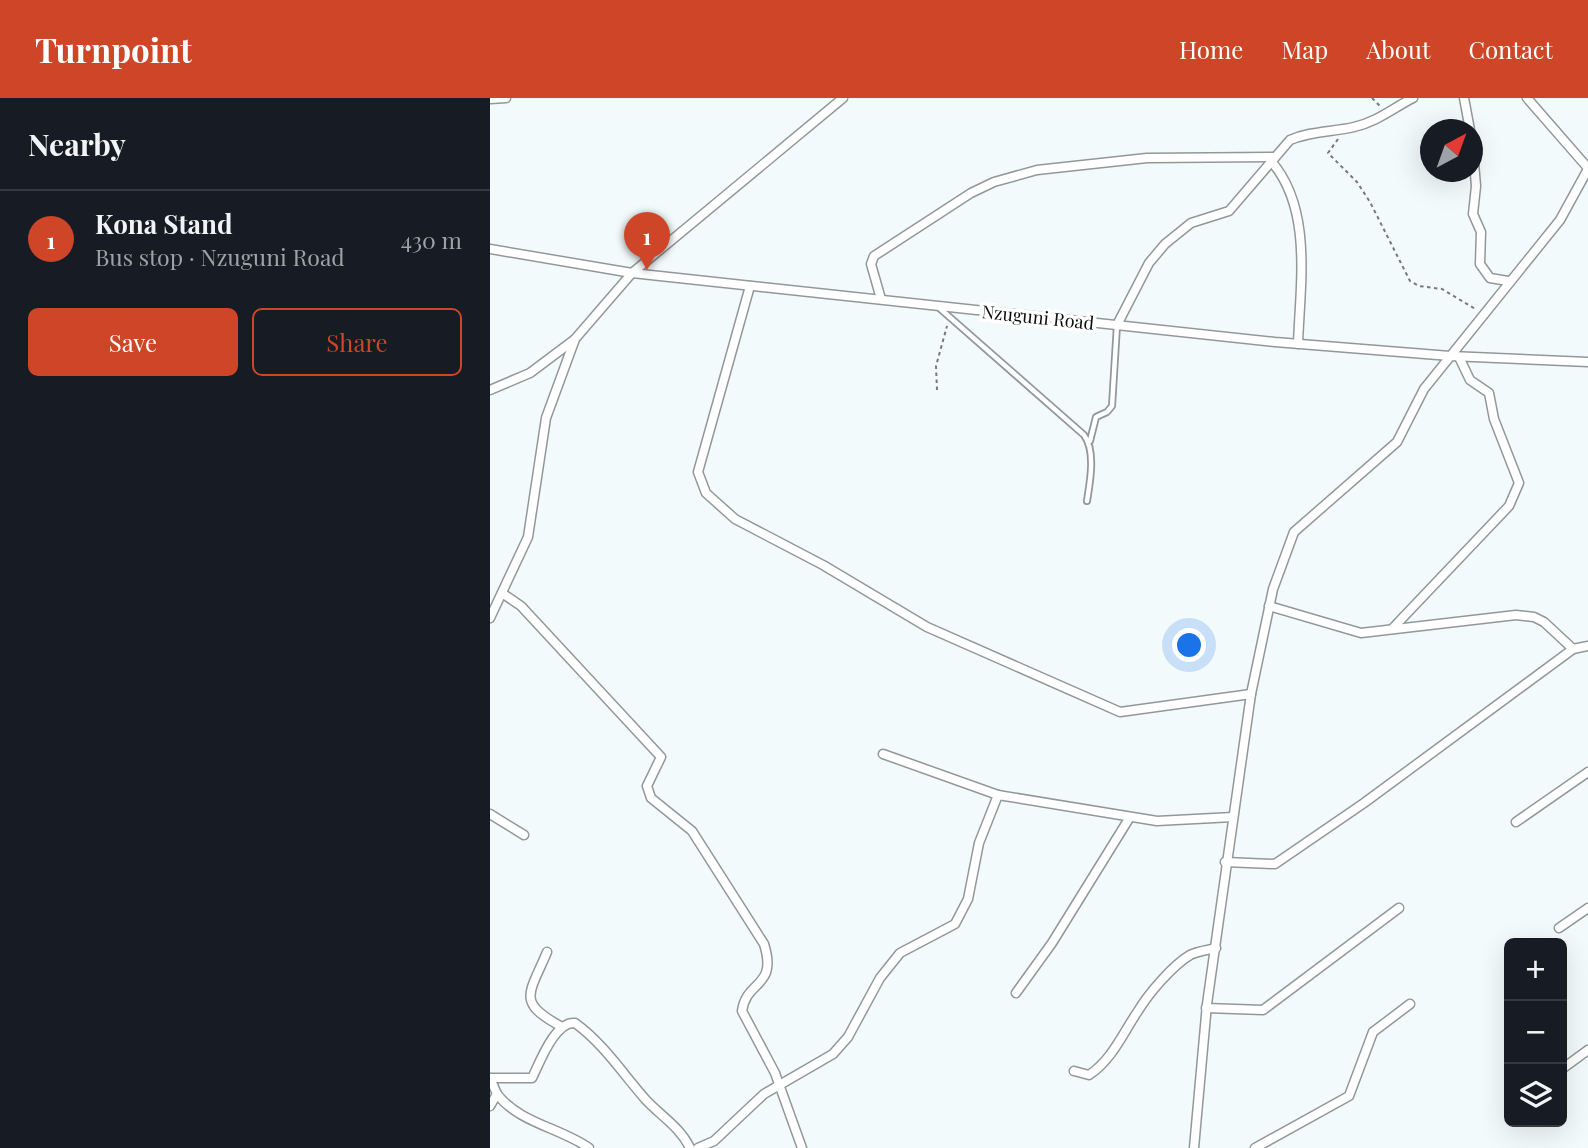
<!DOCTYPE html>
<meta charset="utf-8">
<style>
body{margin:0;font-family:"Playfair Display",serif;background:#20242c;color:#f1f3f6}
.controls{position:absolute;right:21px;bottom:21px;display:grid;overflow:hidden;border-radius:10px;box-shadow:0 7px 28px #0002}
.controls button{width:63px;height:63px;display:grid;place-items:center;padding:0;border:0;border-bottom:2px solid #363941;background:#171b24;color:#f1f3f6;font:35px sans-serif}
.compass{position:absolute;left:930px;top:21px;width:63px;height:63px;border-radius:50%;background:#171b24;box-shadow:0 7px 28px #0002;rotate:41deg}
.you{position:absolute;left:700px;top:548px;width:24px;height:24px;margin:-18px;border:5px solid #fff;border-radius:50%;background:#1a73e8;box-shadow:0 0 0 10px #1a73e833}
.badge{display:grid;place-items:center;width:46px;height:46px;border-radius:50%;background:#cf4528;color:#fff;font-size:23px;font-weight:700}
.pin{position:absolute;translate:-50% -58px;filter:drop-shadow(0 2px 4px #0008)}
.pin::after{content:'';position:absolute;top:37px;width:24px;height:21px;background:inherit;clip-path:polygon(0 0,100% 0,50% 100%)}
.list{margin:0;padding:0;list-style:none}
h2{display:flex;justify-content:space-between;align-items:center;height:91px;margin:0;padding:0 28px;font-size:30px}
h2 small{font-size:23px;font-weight:400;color:#9ea1a6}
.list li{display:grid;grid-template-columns:46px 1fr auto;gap:21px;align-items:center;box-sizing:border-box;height:98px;padding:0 28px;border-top:2px solid #363941}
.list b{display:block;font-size:26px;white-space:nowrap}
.list p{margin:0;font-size:23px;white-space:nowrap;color:#9ea1a6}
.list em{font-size:23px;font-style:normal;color:#9ea1a6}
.actions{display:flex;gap:14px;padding:21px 28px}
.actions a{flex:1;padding:16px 0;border:2px solid #cf4528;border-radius:10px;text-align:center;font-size:24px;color:#cf4528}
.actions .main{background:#cf4528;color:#fff}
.icon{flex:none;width:38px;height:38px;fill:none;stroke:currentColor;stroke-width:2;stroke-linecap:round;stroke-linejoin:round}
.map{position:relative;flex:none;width:1098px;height:1050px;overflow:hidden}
header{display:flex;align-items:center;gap:42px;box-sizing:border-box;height:98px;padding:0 35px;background:#cf4528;color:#fff}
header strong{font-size:33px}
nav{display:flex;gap:38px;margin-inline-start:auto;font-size:24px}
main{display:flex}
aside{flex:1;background:#171b24}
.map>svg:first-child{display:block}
</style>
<header>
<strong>Turnpoint</strong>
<nav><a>Home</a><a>Map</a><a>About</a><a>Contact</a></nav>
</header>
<main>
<aside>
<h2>Nearby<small></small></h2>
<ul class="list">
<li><span class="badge">1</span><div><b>Kona Stand</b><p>Bus stop · Nzuguni Road</p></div><em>430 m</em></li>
</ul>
<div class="actions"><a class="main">Save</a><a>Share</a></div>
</aside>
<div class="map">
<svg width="1098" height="1050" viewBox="0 0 1098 1050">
<rect width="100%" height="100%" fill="#f3fafc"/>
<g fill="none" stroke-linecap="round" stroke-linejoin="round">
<defs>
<g id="lane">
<path d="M447,208L594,337C606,353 600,384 597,403"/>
<path d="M600,343L606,319L617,314L622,308L627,227"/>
</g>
<g id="street">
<path d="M974,0L980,32"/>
<path d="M1037,0L1098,70"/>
<path d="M0,1L16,0"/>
<path d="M982,41L986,88L983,116L991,134L990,166L1000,180L1018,183"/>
<path d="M781,63C823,111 810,187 808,246"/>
<path d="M0,151L142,175L785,244L960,258L1098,264"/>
<path d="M260,188L208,374L216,395L245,421L333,467L437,529L630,614L761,596"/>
<path d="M391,201L381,166L384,158L481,95L504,84L547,72L657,60L784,59"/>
<path d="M627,227L659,165L675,146L701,125L739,113L800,42C820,33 843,34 864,29C887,24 903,10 923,0"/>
<path d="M0,292L40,275L84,242"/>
<path d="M12,495L31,508L171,659L157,688L161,700L202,733L274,846C288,890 256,882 252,913L285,975L312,1050"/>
<path d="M779,508L871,535L1026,517L1044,519L1054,524L1083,551L1098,548"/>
<path d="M0,520L38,439L56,320L85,241L142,175L353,0"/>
<path d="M902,531L1019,408L1029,385L1004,321L999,295L980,282L969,259"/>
<path d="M393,656L508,697"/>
<path d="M0,716L34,737"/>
<path d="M1026,724L1098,674"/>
<path d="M735,764L785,766L874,705L1083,551"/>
<path d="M1069,830L1098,810"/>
<path d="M57,854C39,897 26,904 72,929"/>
<path d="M526,895L562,845L640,719"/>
<path d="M716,910L773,912L909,810"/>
<path d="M1072,971L1098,952"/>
<path d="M584,973L599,977C622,962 633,935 648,913C659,895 682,868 700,857C708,853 718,852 726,850"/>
<path d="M0,980H42C50,964 65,923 85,925C113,945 133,976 156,1002C171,1018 190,1029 200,1050"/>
<path d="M7,996C29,1025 71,1030 99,1050"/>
<path d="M0,1008L7,996L0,980"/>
<path d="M208,1050L224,1043L274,996L343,956L358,939L390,880L410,855L465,826L478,801L489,745L508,697L667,723L743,719"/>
<path d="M704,1050L717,906L761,596L783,491L804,434L907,344L934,291L1070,122L1098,71"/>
<path d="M765,1050L859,998L883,934L920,906"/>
</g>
</defs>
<use href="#lane" stroke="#92989a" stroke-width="8"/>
<use href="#street" stroke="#92989a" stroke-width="11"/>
<g stroke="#75797b" stroke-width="2" stroke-dasharray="3.5 3.5" stroke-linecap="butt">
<path d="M882,0L891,9"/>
<path d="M848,41L838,55L867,84L880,104L920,183L929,188L952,191L987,212"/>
<path d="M447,292L446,268L457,228"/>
</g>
<use href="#lane" stroke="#fff" stroke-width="4.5"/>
<use href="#street" stroke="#fff" stroke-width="8"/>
</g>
<g text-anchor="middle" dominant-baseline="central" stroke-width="7" stroke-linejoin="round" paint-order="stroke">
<g font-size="18" fill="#0b0d0e" stroke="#fff">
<text transform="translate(548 219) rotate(6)">Nzuguni Road</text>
</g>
</g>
</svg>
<div class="controls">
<button>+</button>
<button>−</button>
<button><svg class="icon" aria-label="layers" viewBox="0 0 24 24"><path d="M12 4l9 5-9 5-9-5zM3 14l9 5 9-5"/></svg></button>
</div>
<svg class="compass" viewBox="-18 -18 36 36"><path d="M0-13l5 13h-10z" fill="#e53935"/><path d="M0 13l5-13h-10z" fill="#9ea1a6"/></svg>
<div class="you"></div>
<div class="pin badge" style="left:157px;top:172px">1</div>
</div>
</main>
